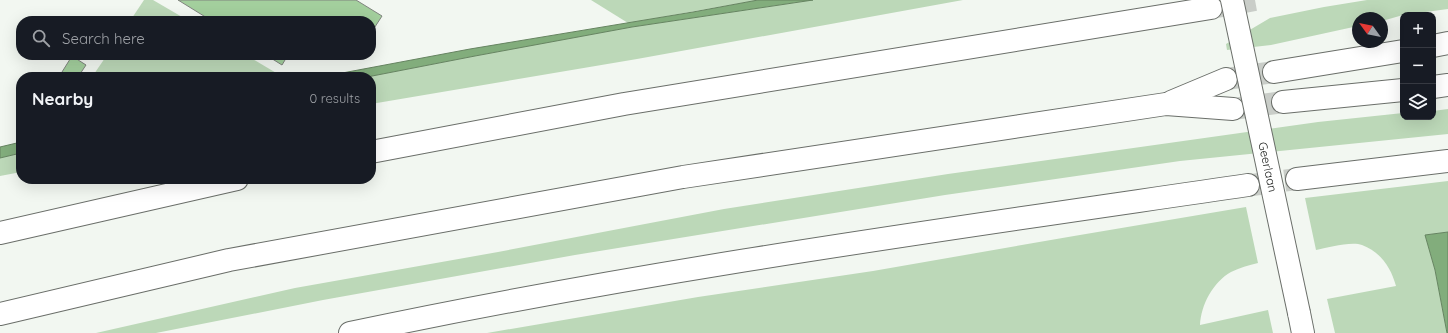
<!DOCTYPE html>
<meta charset="utf-8">
<style>
body{margin:0;font-family:Quicksand,sans-serif;background:#242831;color:#f1f3f6}
.controls{position:absolute;right:12px;top:12px;display:grid;overflow:hidden;border-radius:8px;box-shadow:0 4px 16px #0002}
.controls button{width:36px;height:36px;display:grid;place-items:center;padding:0;border:0;border-bottom:1px solid #363941;background:#171b24;color:#f1f3f6;font:20px sans-serif}
.compass{position:absolute;left:1352px;top:12px;width:36px;height:36px;border-radius:50%;background:#171b24;box-shadow:0 4px 16px #0002;rotate:303deg}
.list{margin:0;padding:0;list-style:none}
h2{display:flex;justify-content:space-between;align-items:center;height:52px;margin:0;padding:0 16px;font-size:17px}
h2 small{font-size:13px;font-weight:400;color:#9ea1a6}
.icon{flex:none;width:22px;height:22px;fill:none;stroke:currentColor;stroke-width:2;stroke-linecap:round;stroke-linejoin:round}
.map{position:relative;flex:none;width:1448px;height:333px;overflow:hidden}
.search{position:absolute;background:#171b24;box-shadow:0 4px 16px #0002;left:16px;top:16px;width:360px;height:44px;display:flex;align-items:center;gap:10px;box-sizing:border-box;padding:0 14px;border-radius:16px;color:#9ea1a6;font-size:15px}
.panel{position:absolute;background:#171b24;box-shadow:0 4px 16px #0002;left:16px;top:72px;width:360px;height:112px;border-radius:16px}
.map>svg:first-child{display:block}
</style>
<div class="map">
<svg width="1448" height="333" viewBox="0 0 1448 333">
<rect width="100%" height="100%" fill="#f2f7f1"/>
<g fill="#bcd8b8">
<path d="M144,0H153L189,21H130Z"/>
<path d="M591,0H758L628,23Z"/>
<path d="M813,0H963L637,59L371,104V77H367L475,56L632,27Z"/>
<path d="M1367,0H1448V9L1403,15L1382,21V18H1358V26L1271,45L1227,50L1226,44L1270,18L1324,7Z"/>
<path d="M107,55H246L283,77H92Z"/>
<path d="M1448,109V134L1180,161L945,195L575,255L323,300L156,333H96L295,288L498,252L724,209L948,174L1318,122L1403,113V117H1433V111Z"/>
<path d="M21,153V172L0,176V158Z"/>
<path d="M1448,181V232L1425,235L1435,270L1447,333H1335L1327,299L1396,286C1391,268 1381,252 1362,245C1351,241 1327,248 1316,250L1305,198Z"/>
<path d="M1246,207L1258,263C1249,265 1239,268 1231,272C1213,282 1201,305 1200,325L1268,310L1273,333H487L698,297L873,271L1074,236Z"/>
</g>
<g fill="#82ad7c" stroke="#668461">
<path d="M758,0H813L632,27L475,56L367,77H321L470,49L693,12Z"/>
<path d="M21,142V153L0,158V147Z"/>
<path d="M1448,232V333H1447L1435,270L1425,235Z"/>
</g>
<g fill="#a3cf9d" stroke="#80847f">
<path d="M178,0H356L382,16L371,33V21H212Z"/>
<path d="M266,55H288L282,65Z"/>
<path d="M72,56L86,65L78,77H70L62,72Z"/>
</g>
<g fill="none" stroke-linecap="round" stroke-linejoin="round">
<g stroke="#c9cdc8" stroke-width="22" stroke-dasharray="22 11" stroke-linecap="butt">
<path d="M1211,8L1255,0"/>
<path d="M1226,79L1274,72"/>
<path d="M1233,109L1283,102"/>
<path d="M1252,185L1297,179"/>
</g>
<defs>
<path id="secondary" d="M1299,313L1303,333"/>
<g id="highway">
<path d="M1433,46L1448,43"/>
<path d="M1274,72L1403,51"/>
<path d="M1433,87L1448,85"/>
<path d="M1171,102L1226,79"/>
<path d="M1283,102L1403,90"/>
<path d="M371,152L624,104L1211,8"/>
<path d="M1297,179L1448,161"/>
<path d="M0,233L237,179"/>
<path d="M0,314L229,260L683,177L1166,104L1233,109"/>
<path d="M350,333C647,270 948,229 1248,185"/>
</g>
</defs>
<use href="#secondary" stroke="#6a6e69" stroke-width="24"/>
<use href="#highway" stroke="#6a6e69" stroke-width="24"/>
<use href="#secondary" stroke="#fff" stroke-width="22"/>
<use href="#highway" stroke="#fff" stroke-width="22"/>
<defs>
<path id="secondary-bridge" d="M1232,0L1299,313"/>
</defs>
<use href="#secondary-bridge" stroke="#6a6e69" stroke-width="24" stroke-linecap="butt"/>
<use href="#secondary-bridge" stroke="#fff" stroke-width="22"/>
</g>
<g text-anchor="middle" dominant-baseline="central" stroke-width="3" stroke-linejoin="round" paint-order="stroke">
<g font-size="12" fill="#232523" stroke="#fff">
<text transform="translate(1268 167) rotate(78)">Geerlaan</text>
</g>
</g>
</svg>
<div class="controls">
<button>+</button>
<button>−</button>
<button><svg class="icon" aria-label="layers" viewBox="0 0 24 24"><path d="M12 4l9 5-9 5-9-5zM3 14l9 5 9-5"/></svg></button>
</div>
<svg class="compass" viewBox="-18 -18 36 36"><path d="M0-13l5 13h-10z" fill="#e53935"/><path d="M0 13l5-13h-10z" fill="#9ea1a6"/></svg>
<div class="search"><svg class="icon" aria-label="search" viewBox="0 0 24 24"><circle cx="10" cy="10" r="6"/><path d="M15 15l6 6"/></svg>Search here</div>
<section class="panel">
<h2>Nearby<small>0 results</small></h2>
<ul class="list">
</ul>
</section>
</div>
